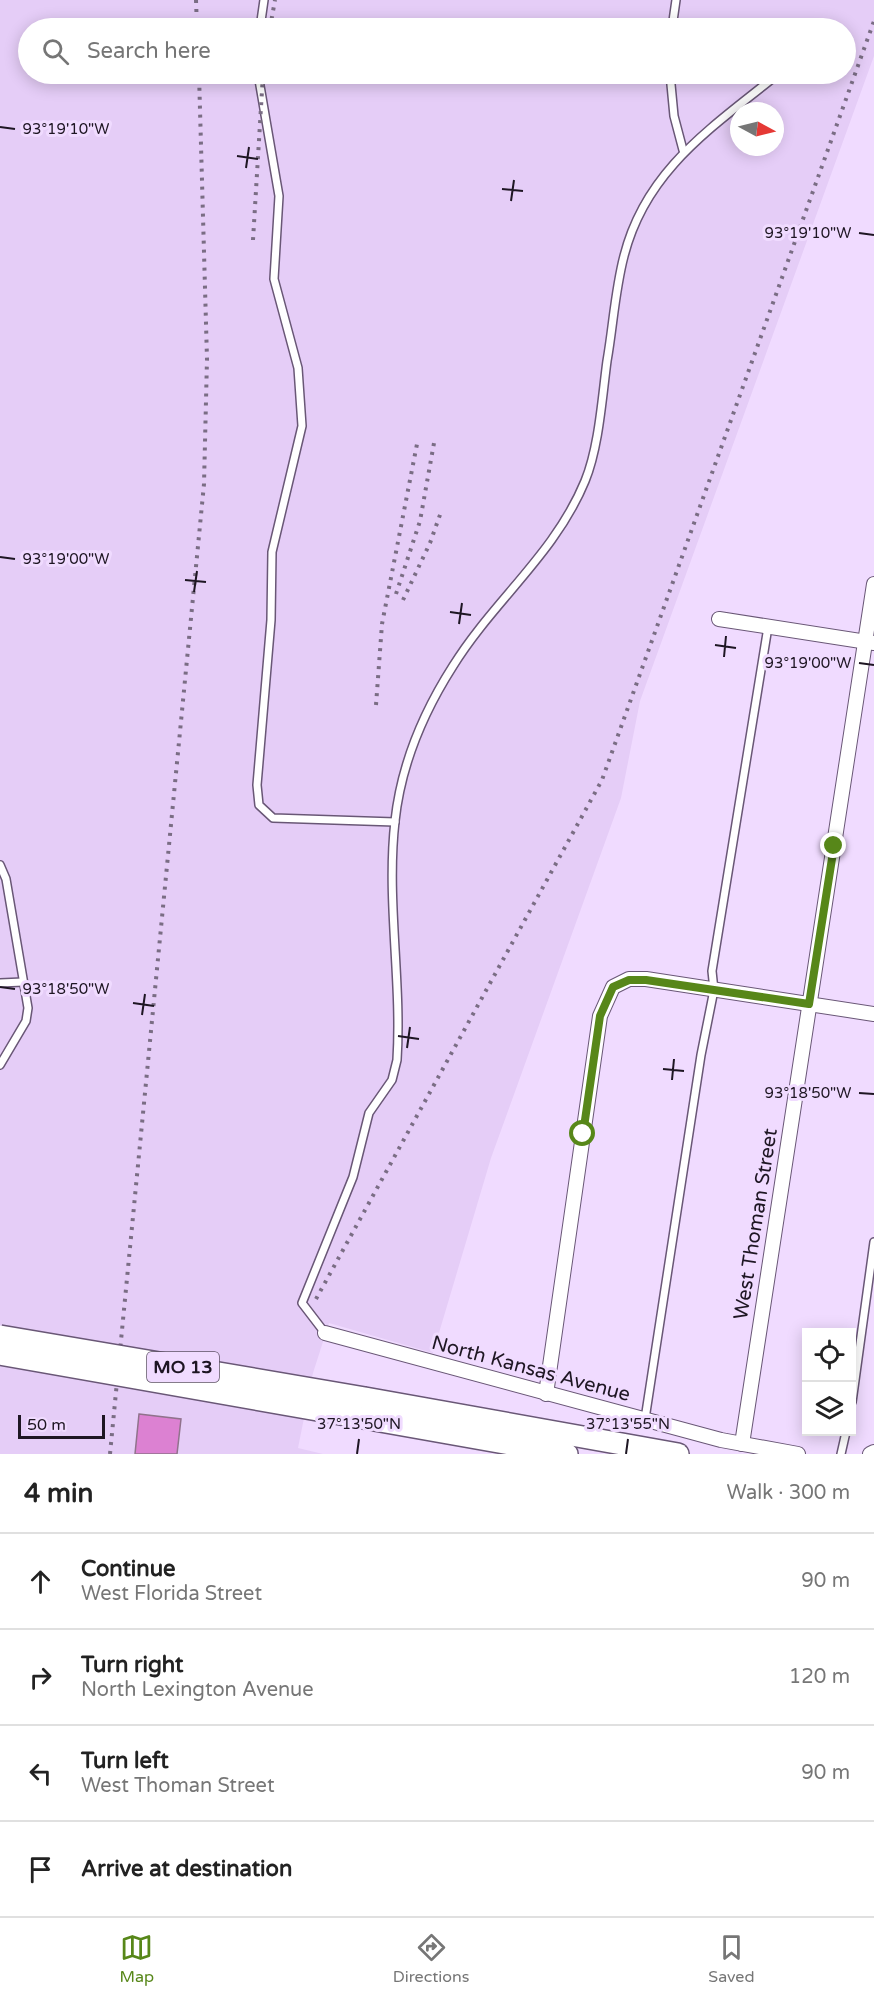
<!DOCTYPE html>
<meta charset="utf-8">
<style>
body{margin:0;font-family:"Varela Round",sans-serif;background:#f2f2f2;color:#222}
.controls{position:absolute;right:18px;bottom:18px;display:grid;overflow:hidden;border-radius:0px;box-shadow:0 3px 15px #0003}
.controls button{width:54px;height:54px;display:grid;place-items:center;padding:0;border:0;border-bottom:2px solid #e0e0e0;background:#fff;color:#222;font:30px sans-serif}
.compass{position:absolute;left:730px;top:102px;width:54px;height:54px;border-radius:50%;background:#fff;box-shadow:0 3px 15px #0003;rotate:97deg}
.scale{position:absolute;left:18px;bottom:15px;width:87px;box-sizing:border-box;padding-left:6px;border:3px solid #1e1623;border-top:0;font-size:16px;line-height:21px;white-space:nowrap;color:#1e1623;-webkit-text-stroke:4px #f0dbff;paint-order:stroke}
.stop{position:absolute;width:18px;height:18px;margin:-14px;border:4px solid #578719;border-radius:50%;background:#fff}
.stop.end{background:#578719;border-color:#fff;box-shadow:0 2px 6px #0008}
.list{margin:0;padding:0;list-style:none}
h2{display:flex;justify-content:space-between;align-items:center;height:78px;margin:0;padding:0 24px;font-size:26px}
h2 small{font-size:20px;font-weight:400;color:#767676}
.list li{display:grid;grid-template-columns:39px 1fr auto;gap:18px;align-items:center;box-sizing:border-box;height:96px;padding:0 24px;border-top:2px solid #e0e0e0}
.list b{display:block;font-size:22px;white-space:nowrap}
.list p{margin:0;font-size:20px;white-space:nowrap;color:#767676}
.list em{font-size:20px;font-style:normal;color:#767676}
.icon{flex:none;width:33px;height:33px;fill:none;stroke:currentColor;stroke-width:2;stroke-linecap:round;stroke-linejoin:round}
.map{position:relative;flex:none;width:874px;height:1454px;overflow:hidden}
.search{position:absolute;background:#fff;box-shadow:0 3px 15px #0003;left:18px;right:18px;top:18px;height:66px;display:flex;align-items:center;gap:15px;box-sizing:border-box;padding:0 21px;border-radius:33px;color:#767676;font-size:22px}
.sheet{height:462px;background:#fff}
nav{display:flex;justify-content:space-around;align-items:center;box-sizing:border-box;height:84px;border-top:2px solid #e0e0e0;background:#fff;font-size:16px;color:#767676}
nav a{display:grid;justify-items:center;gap:3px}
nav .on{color:#578719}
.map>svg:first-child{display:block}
</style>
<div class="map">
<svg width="874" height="1454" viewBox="0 0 874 1454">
<rect width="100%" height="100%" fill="#f0dbff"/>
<path fill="#e5cdf7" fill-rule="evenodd" d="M0,0H874V56L640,701L621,798L491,1158L433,1353L329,1323L313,1373L298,1448L323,1454H0ZM28,28H846V74H28ZM739,111H775V147H739Z"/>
<path fill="#dc81d2" stroke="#90728c" stroke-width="1.5" d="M139,1414L181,1419L177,1454H135Z"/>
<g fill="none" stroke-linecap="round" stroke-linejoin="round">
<defs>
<g id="lane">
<path d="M260,28L264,0"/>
<path d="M672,28L676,0"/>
<path d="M846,51H849"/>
<path d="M258,74L279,196L274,279L298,368L302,426L272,552L271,620L257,785L259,805L273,818L395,822"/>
<path d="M670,74L674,116L683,150"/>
<path d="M0,865L6,879L28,1008L26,1021L0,1065"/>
<path d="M0,983L23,982"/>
<path d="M325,1333L302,1303L353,1177L369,1113L392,1080L397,1060C402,980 386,900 395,821C401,765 423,713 453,666C494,600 555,554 585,481C599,447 602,398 607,361C613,327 615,290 624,256C646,169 713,127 778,74"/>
<path d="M852,1402L874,1242"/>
<path d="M645,1419L701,1055L714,990L712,971L768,627"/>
<path d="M841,1454L846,1432"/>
</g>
<g id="street">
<path d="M719,619L874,643"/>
<path d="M325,1333L721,1440L798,1454"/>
<path d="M546,1394L600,1016L613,987L629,979H646L874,1014"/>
<path d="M742,1444L874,584"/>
<path d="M870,1454L874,1452"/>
</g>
<g id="primary">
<path d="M365,1398L678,1454"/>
<path d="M363,1418L567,1454"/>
</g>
</defs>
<use href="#lane" stroke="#695776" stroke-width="10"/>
<use href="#street" stroke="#695776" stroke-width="16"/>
<use href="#primary" stroke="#695776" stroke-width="24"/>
<use href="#lane" stroke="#fff" stroke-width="7"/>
<use href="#street" stroke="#fff" stroke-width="14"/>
<use href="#primary" stroke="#fff" stroke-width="21"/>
<g stroke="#7a6d84" stroke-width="4" stroke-dasharray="3 6" stroke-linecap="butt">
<path d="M196,0L197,28"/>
<path d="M270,28L275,0"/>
<path d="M253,240L263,74"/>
<path d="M396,594L420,521L434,443"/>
<path d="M403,600L430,543L441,512"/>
<path d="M376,705L382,624L417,444"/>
<path d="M316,1299L602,780L874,21"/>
<path d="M110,1454L204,484L207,359L199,74"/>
</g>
<defs>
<g id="primary-bridge">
<path d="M0,1336L365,1398"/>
<path d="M0,1354L363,1418"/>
</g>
</defs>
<use href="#primary-bridge" stroke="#695776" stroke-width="24" stroke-linecap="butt"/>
<use href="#primary-bridge" stroke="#fff" stroke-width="21"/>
</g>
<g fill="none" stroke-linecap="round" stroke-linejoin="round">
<path stroke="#578719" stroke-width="8" d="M583,1134L600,1016L613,987L629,980H646L809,1004L834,846"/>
</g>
<path fill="none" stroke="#1e1623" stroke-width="2" d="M0,127L15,129M237,156L258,159M246,168L249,147M502,189L523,191M511,201L514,180M859,233L874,235M0,557L15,559M185,580L206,582M194,592L197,571M450,612L471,615M459,624L462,603M715,645L736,648M724,657L726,636M859,663L874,665M0,987L15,989M133,1003L154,1006M142,1015L145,994M398,1036L419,1039M407,1048L410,1027M663,1069L684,1071M672,1080L674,1059M859,1093L874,1094M357,1454L359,1439M626,1454L628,1439"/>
<g text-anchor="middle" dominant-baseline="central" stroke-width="6" stroke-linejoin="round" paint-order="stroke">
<rect fill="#f0dbff" stroke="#5d5165" stroke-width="1.5" x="147" y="1352" width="72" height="30" rx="4.5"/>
<g font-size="18" font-weight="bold" fill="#1e1623">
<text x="183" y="1367">MO 13</text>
</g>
<g font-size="20" fill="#1e1623" stroke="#f0dbff">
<text transform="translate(756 1224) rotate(-81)">West Thoman Street</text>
<text transform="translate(531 1369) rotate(15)">North Kansas Avenue</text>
</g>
</g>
<g font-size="15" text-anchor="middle" fill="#1e1623" stroke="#f0dbff" stroke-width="6" stroke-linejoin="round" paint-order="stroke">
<text x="66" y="134">93°19'10"W</text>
<text x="808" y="238">93°19'10"W</text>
<text x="66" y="564">93°19'00"W</text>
<text x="808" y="668">93°19'00"W</text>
<text x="66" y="994">93°18'50"W</text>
<text x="808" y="1098">93°18'50"W</text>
<text x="359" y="1429">37°13'50"N</text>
<text x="628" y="1429">37°13'55"N</text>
</g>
</svg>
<div class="controls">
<button><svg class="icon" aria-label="locate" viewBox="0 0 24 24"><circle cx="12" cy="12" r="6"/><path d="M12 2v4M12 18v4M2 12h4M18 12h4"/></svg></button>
<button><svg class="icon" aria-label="layers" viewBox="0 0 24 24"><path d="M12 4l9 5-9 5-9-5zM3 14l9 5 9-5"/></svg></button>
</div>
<svg class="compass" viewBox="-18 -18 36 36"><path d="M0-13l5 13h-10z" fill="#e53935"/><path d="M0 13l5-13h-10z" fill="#767676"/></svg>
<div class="scale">50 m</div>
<div class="stop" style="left:583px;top:1134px"></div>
<div class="stop end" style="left:834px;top:846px"></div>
<div class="search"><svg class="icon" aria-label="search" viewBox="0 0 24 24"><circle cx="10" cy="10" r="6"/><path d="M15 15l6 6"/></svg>Search here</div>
</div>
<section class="sheet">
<h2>4 min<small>Walk · 300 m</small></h2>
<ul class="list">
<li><svg class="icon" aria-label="ahead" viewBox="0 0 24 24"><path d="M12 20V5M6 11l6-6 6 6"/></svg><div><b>Continue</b><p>West Florida Street</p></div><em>90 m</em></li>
<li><svg class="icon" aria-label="right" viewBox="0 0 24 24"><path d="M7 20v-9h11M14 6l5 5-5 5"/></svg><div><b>Turn right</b><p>North Lexington Avenue</p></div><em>120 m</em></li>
<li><svg class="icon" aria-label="left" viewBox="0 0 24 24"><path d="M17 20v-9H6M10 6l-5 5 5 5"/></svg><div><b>Turn left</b><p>West Thoman Street</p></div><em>90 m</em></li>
<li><svg class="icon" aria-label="arrive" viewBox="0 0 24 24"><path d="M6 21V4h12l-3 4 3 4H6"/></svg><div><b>Arrive at destination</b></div></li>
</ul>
</section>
<nav>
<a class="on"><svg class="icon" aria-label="map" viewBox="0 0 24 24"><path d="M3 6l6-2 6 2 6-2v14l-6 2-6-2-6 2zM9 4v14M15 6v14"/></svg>Map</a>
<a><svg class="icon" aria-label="directions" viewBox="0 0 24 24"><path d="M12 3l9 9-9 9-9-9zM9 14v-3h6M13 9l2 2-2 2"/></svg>Directions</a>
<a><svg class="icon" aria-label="saved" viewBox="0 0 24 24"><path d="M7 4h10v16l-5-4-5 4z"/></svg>Saved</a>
</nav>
